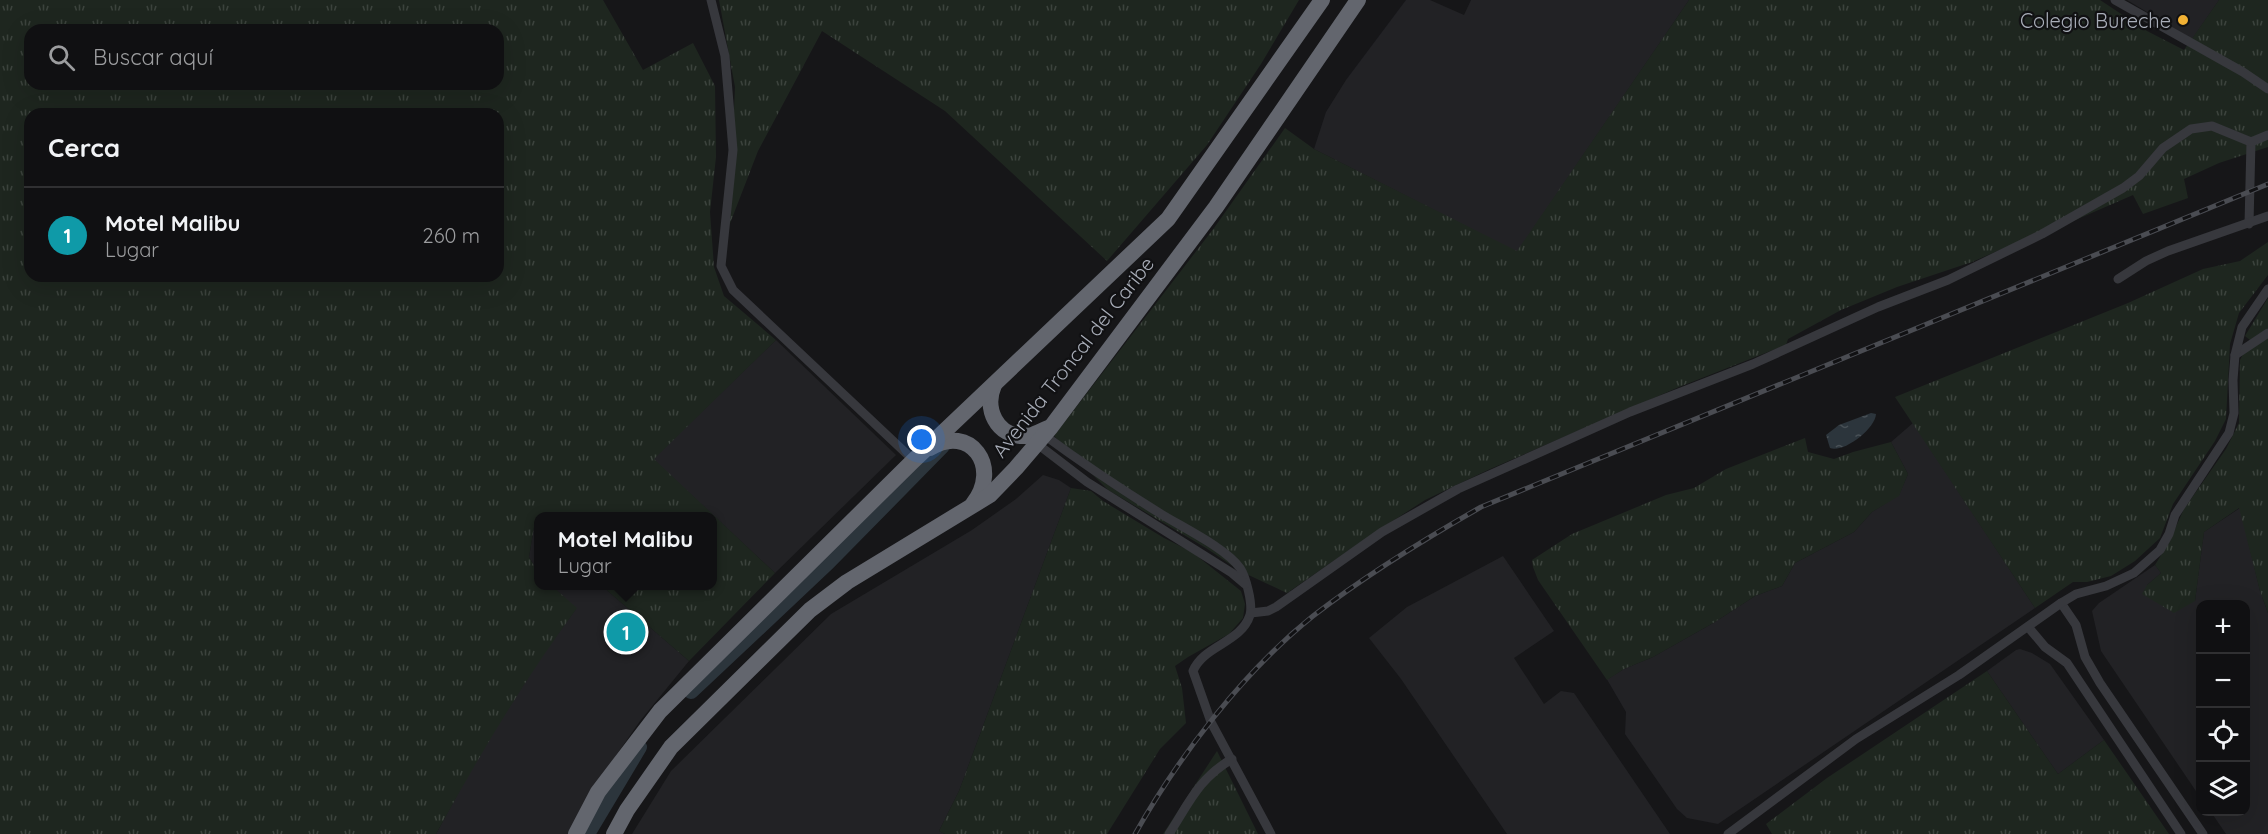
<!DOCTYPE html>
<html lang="es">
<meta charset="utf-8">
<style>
body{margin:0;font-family:Quicksand,sans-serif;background:#19191b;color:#f1f3f6}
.controls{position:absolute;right:18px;bottom:18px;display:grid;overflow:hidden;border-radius:12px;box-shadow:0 6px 24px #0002}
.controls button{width:54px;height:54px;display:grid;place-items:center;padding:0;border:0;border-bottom:2px solid #303032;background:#101012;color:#f1f3f6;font:30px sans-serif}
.you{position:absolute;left:922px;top:440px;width:21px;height:21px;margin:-15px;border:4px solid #fff;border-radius:50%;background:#1a73e8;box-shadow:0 0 0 9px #1a73e833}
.badge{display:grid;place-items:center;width:39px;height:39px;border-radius:50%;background:#b45309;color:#fff;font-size:20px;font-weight:700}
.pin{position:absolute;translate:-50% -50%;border:3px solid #fff;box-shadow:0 2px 6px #0006}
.popup{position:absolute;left:534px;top:512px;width:183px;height:78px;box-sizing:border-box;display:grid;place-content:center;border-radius:12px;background:#101012;filter:drop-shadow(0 2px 4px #0005);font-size:20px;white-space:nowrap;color:#9c9d9f}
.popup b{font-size:22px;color:#f1f3f6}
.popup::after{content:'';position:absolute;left:50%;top:100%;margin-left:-12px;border:12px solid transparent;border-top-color:#101012}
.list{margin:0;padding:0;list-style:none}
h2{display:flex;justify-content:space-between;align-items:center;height:78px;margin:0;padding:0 24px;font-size:26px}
h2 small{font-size:20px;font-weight:400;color:#9c9d9f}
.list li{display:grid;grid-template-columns:39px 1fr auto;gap:18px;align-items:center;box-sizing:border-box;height:96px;padding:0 24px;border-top:2px solid #303032}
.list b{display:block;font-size:22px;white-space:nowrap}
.list p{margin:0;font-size:20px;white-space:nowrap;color:#9c9d9f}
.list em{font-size:20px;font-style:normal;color:#9c9d9f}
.icon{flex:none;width:33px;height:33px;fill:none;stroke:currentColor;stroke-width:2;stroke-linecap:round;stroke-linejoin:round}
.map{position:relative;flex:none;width:2268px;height:834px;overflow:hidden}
.search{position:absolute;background:#101012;box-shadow:0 6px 24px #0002;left:24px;top:24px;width:480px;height:66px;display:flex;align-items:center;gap:15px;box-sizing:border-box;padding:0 21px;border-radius:18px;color:#9c9d9f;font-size:22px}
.panel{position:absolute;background:#101012;box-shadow:0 6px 24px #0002;left:24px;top:108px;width:480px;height:174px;border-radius:18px}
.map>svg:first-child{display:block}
</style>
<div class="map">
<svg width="2268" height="834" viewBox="0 0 2268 834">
<defs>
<pattern id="grass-tufts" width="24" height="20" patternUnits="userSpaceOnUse" patternTransform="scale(1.5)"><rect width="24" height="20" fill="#1e261f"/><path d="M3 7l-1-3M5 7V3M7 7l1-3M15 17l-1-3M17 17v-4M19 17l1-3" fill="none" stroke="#3c433d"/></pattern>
<pattern id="water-ripples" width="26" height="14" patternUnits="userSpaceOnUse" patternTransform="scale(1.5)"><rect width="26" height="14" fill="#2c353c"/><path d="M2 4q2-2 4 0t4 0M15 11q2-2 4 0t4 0" fill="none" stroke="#485056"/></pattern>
</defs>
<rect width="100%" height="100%" fill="#161618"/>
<g fill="#222225">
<path d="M1406,0H1430L1464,15L1471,0H1689L1517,252L1314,149L1326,112L1346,80Z"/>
<path d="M2127,0H2219L2192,39Z"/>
<path d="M776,340L896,455L775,573L653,459Z"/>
<path d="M1913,423L2035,608L1718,824L1687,818L1677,809L1625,734L1626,712L1605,676L1608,679L1624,669L1653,657L1715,622L1755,596L1782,586L1795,563L1854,532L1872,512L1899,495L1908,474L1891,442Z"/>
<path d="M1043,475L1059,480L1071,488L959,791L939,831L945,834H632L671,771L831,614L972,530L1016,499Z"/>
<path d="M2240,508L2260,591L2268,613V834H2226L2211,812H2246V604H2200V797L2101,651L2092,611L2099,603L2155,565L2161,573L2147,585L2195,601L2204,532Z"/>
<path d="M534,527L539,531V574L529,557Z"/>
<path d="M1503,556L1554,631L1514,658L1544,704L1561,691L1574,693L1670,834H1507L1401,679L1369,638L1407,607Z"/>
<path d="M552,586H602L689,661L640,721L588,796L568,834H436L479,755L541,657L576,609Z"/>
<path d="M2020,649L2032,653L2050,664L2104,740L2058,774L1987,671L2016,650Z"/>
</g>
<g fill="url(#grass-tufts)" fill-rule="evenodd">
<path d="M0,0H603L643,70L693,43L715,86L716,157L710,212L714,267L724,296L776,340L654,459L775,573L689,661L602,586H713V516H539V531L534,527L529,557L539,574V586H552L577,608C524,680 479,756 436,834H0ZM30,30H498V84H30ZM30,114H498V276H30Z"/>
<path d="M719,0H1299L1261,64L1207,145L1107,261L945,111L822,31L758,151L729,226L735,87Z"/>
<path d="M1689,0H2100L2147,31L2184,50L2219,0H2268V147L2219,163L2184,179L2188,198L2143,214L2133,195L2064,225L2034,235L1972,262L1897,287L1841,310L1788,339L1786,345L1679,387L1490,469L1425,500L1371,535L1287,593L1240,571L1206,548L1108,490L1054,436L1214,228L1285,128L1314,149L1517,251Z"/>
<path d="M2268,242V275L2239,313L2230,344L2226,419L2215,441L2173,504L2160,538L2135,561L2111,576L2087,582H2073L2035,608L1895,397L2128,303L2203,269L2240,261Z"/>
<path d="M2268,298V328L2250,340L2245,336Z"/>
<path d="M2268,338V613L2260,591L2239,508L2204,532L2195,601L2174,613L2142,594L2147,585L2161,573L2155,565L2168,544L2184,509L2226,449L2239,423L2240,360L2243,354Z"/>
<path d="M1805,438L1808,452L1834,459L1853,452L1891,442L1908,474L1899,496L1872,512L1854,532L1795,563L1782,586L1755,596L1715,622L1653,657L1624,669L1607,680L1538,580L1533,567L1532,560L1572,534L1666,495L1694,488L1726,469Z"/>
<path d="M1071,488L1091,491L1103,501L1164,538L1192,552L1241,591L1245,604L1243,618L1229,634L1188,657L1175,666L1182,688L1186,723L1160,749L1107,834H945L939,831L959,791Z"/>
<path d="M1987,671L2058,774L2104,740L2169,834H1772L1766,824L1827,778Z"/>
<path d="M1217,751L1258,834H1163Z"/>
</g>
<path fill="url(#water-ripples)" d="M1871,413L1876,414C1875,429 1844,453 1830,448L1826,435L1839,425Z"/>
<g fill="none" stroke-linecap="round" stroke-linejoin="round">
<g stroke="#2c353c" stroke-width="16">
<path d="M691,691L828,562L942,446"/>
<path d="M587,834L639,747"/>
</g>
<g stroke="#37383d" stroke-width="9">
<path d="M711,0L725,56L733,150L721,266L733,290L909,456L912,462"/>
<path d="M2115,0L2243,72L2268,89"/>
<path d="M2249,224L2251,142"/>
<path d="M2118,279L2146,261L2168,251L2268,216"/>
<path d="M2235,355L2268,333"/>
<path d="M1044,435C1082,463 1121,489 1161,514C1182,527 1226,548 1240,568C1246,577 1253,604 1250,615C1241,643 1204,645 1193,671L1211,722L1271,834"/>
<path d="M1036,443L1087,482L1232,573L1245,584"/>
<path d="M2061,603L2076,625L2085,657L2100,683L2203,834"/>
<path d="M1251,613L1268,611L1276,607L1382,532L1458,489L1630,412L1753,364L1878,307L1948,280L2042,234L2123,188L2139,176L2163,148L2191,129L2212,126L2251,142L2268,135"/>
<path d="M2029,628L2045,647L2067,663L2181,834"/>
<path d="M1169,834C1189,803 1199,778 1232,759"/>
<path d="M1728,834L1856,739L1959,675L2061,603L2076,594L2106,586L2134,573L2160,550L2169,534L2175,515L2229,433L2234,413L2233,380L2235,355L2242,327L2268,289"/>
</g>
<g stroke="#63666e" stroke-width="16">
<path d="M994,385C984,408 996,437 1025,436C1034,436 1041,431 1048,428"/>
<path d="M930,448C970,423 1002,467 973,504"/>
<path d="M576,834L598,792L660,711L912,462L1168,219L1322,0"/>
<path d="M614,834L627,810L671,747L810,610L847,582L990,495L1016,468L1051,427L1216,207L1358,0"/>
</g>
<defs>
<path id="rail" d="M1135,834C1179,756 1243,672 1313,616C1366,575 1423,540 1481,507L2268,184"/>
</defs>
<use href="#rail" stroke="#4a4c52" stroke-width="5"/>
<use href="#rail" stroke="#111113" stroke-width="3" stroke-dasharray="9" stroke-linecap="butt"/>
</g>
<circle fill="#f2b134" stroke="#111113" stroke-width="2" cx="2183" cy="20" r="6"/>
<g text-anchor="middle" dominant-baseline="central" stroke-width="4.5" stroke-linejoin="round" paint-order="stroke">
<g font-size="20" fill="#a8adb8" stroke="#111113" text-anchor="end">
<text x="2171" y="20">Colegio Bureche</text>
</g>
<g font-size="20" fill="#a8adb8" stroke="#111113">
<text transform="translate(1073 357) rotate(-52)">Avenida Troncal del Caribe</text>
</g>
</g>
</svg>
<div class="controls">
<button>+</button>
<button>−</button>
<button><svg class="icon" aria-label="locate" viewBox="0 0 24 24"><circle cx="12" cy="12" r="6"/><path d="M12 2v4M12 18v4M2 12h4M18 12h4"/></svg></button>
<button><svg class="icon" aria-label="layers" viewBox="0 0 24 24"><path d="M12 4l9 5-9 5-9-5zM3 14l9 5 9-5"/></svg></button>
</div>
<div class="you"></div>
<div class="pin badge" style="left:626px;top:632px;background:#0f9aa8">1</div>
<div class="popup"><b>Motel Malibu</b>Lugar</div>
<div class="search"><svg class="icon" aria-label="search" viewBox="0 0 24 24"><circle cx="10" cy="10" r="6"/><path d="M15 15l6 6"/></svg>Buscar aquí</div>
<section class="panel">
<h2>Cerca<small></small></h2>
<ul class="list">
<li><span class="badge" style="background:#0f9aa8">1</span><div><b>Motel Malibu</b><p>Lugar</p></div><em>260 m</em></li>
</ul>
</section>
</div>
